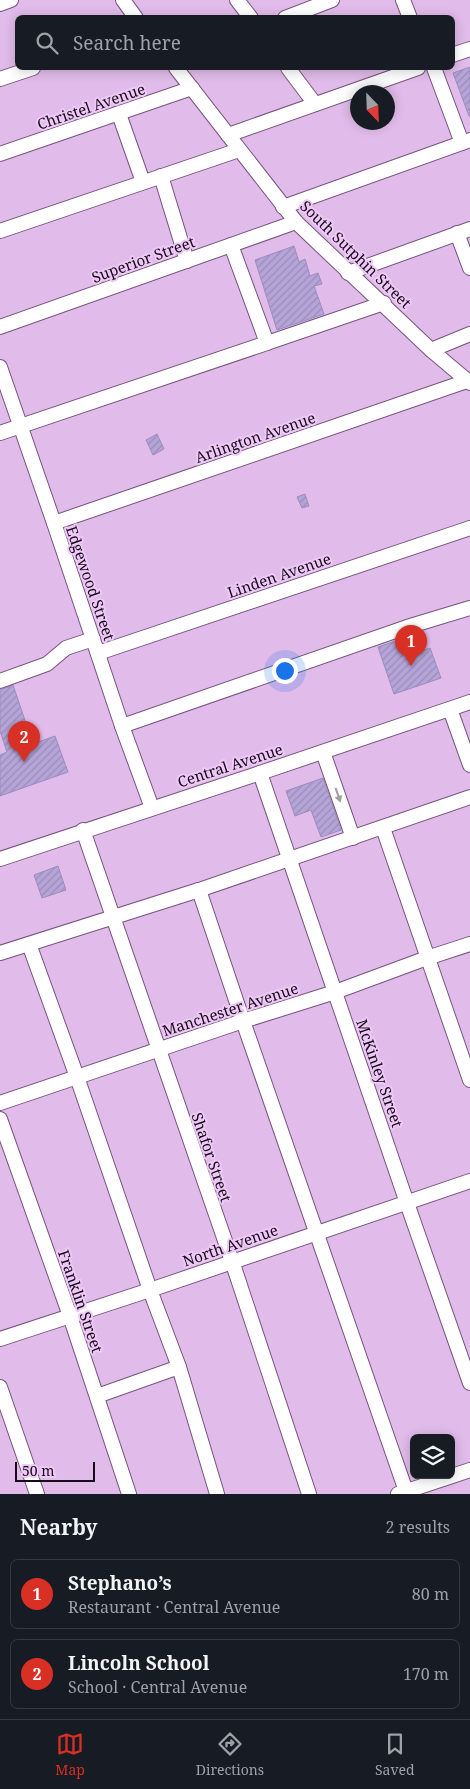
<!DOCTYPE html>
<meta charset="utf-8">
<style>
body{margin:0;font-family:"Noto Serif",serif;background:#20242c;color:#f1f3f6}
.controls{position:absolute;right:15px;bottom:15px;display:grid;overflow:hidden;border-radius:8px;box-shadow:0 2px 12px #0003}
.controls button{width:45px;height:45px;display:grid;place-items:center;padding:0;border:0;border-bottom:1px solid #363941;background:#171b24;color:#f1f3f6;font:25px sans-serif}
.compass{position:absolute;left:350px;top:85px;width:45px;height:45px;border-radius:50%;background:#171b24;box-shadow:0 2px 12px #0003;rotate:157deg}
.scale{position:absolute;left:15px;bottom:12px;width:80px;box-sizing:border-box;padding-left:5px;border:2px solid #170a19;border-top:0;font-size:14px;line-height:18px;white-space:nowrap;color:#170a19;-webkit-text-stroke:4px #eec8f6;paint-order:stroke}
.you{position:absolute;left:284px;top:670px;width:18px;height:18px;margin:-12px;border:4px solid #fff;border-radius:50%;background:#1a73e8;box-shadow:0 0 0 8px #1a73e833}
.badge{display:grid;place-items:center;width:32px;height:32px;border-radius:50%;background:#d93025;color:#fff;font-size:16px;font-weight:700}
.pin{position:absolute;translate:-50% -41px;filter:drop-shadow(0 1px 2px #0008)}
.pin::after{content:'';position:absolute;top:26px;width:18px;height:15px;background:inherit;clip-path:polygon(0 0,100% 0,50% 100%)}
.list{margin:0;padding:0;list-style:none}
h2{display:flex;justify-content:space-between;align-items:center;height:65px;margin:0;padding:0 20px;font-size:21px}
h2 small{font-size:16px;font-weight:400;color:#9ea1a6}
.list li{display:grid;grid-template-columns:32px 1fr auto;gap:15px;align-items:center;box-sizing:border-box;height:70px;margin:0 10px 10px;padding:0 10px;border:1px solid #363941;border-radius:8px}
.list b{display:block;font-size:19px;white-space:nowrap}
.list p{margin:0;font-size:16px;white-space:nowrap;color:#9ea1a6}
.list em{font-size:16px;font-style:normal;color:#9ea1a6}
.icon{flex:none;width:28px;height:28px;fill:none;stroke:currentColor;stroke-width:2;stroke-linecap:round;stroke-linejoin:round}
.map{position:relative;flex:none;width:470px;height:1494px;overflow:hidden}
.search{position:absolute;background:#171b24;box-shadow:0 2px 12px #0003;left:15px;right:15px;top:15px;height:55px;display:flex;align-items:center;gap:12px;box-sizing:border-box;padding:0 18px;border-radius:8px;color:#9ea1a6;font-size:19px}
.sheet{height:225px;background:#171b24}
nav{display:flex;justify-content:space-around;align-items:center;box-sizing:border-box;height:70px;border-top:1px solid #363941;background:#171b24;font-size:14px;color:#9ea1a6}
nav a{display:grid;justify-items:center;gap:2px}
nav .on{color:#d93025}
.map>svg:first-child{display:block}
</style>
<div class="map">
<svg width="470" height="1494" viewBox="0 0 470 1494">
<defs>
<pattern id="building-hatch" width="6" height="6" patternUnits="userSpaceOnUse" patternTransform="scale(1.25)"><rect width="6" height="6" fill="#b5a4d7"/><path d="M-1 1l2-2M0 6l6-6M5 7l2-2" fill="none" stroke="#9b8cb8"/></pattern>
</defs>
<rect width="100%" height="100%" fill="#e1bbe9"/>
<g fill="url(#building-hatch)" stroke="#9d8cbe">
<path d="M470,67V116H469L453,73Z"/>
<path d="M294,246L299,262L305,259L310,276L318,273L322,284L314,286L324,314L277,330L255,260Z"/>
<path d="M157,434L164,449L153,455L146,440Z"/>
<path d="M305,494L309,506L302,508L297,497Z"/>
<path d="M407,637L413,654L430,648L441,678L394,694L378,647Z"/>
<path d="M13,685L33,744L55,736L68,772L0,796V755L7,752L0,731V690Z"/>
<path d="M323,778L341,830L321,837L311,810L295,816L286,791Z"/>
<path d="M58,866L66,890L42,898L34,875Z"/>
</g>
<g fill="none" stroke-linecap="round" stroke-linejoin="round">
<defs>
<g id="minor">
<path d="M123,0L136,18"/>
<path d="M237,0L251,18"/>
<path d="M403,0L410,18"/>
<path d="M0,4L11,0"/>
<path d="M285,18L332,0"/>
<path d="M452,55L470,49"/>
<path d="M176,68L296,222L431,350L470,383"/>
<path d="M288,68L315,104"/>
<path d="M434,68L462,143"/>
<path d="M0,79L33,68"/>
<path d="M119,114L143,182"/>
<path d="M228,135L418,68"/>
<path d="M0,154L192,88"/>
<path d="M161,176L187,261"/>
<path d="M283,207L470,140"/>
<path d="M0,231L239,150"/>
<path d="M457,233L470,268"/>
<path d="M348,273L470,229"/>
<path d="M0,327L296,222"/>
<path d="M267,343L384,303"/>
<path d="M431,350L470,334"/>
<path d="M0,367L54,523L122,726L152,808"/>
<path d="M0,433L267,343L231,245"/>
<path d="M54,523L467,381"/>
<path d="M98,653L470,528"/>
<path d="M0,681L47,664L66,648L93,639"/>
<path d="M450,709L470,765"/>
<path d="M122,726L407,627L470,608"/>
<path d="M323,752L353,838"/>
<path d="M260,773L407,1203L470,1383"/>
<path d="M383,828L470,1080"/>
<path d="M83,830L232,1261L309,1494"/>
<path d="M0,859L260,773L470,702"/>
<path d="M199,890L243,1021L407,1494"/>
<path d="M29,944L77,1077L150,1290L179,1367L217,1494"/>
<path d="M0,953L199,890L470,797"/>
<path d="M0,1103L243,1021L335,992L427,958L470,944"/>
<path d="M0,1119L70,1316L129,1494"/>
<path d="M0,1339L150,1290L470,1181"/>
<path d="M0,1387L37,1494"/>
<path d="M97,1396L179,1367"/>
<path d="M398,1494L470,1470"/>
</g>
</defs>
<use href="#minor" stroke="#76557d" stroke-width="16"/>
<use href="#minor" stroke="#fff" stroke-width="14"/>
</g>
<defs><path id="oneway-solid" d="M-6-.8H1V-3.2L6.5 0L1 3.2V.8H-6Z" transform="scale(1.25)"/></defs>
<use fill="#a29da3" href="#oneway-solid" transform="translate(338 795) rotate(71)"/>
<g text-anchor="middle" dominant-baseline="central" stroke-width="4" stroke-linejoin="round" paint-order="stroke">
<g font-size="15" fill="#170a19" stroke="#eec8f6">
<text transform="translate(91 106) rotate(-19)">Christel Avenue</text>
<text transform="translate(356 254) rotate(44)">South Sutphin Street</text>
<text transform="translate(143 259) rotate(-20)">Superior Street</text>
<text transform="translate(255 437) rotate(-19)">Arlington Avenue</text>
<text transform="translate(279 575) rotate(-19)">Linden Avenue</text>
<text transform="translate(91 583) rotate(71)">Edgewood Street</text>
<text transform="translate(230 765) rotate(-18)">Central Avenue</text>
<text transform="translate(230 1009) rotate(-18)">Manchester Avenue</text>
<text transform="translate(380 1073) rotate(71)">McKinley Street</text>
<text transform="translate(212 1157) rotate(71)">Shafor Street</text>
<text transform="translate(230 1245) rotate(-19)">North Avenue</text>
<text transform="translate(81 1301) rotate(71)">Franklin Street</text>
</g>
</g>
</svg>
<div class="controls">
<button><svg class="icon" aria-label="layers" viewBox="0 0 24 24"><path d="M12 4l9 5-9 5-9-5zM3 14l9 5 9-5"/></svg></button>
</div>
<svg class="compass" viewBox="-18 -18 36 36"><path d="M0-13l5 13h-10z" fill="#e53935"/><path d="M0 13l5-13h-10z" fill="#9ea1a6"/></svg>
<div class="scale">50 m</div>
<div class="you"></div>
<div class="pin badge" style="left:411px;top:666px">1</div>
<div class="pin badge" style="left:24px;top:762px">2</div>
<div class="search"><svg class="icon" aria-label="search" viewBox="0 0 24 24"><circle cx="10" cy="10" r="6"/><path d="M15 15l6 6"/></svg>Search here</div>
</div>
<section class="sheet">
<h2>Nearby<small>2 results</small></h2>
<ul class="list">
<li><span class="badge">1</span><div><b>Stephano’s</b><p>Restaurant · Central Avenue</p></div><em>80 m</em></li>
<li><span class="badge">2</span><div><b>Lincoln School</b><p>School · Central Avenue</p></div><em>170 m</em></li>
</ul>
</section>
<nav>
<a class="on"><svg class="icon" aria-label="map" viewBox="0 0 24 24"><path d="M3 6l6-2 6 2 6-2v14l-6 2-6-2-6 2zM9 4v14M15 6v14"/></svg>Map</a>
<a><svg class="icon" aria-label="directions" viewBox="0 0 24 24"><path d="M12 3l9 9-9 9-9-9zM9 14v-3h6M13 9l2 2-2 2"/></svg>Directions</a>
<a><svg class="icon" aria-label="saved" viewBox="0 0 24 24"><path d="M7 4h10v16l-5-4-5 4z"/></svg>Saved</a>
</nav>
